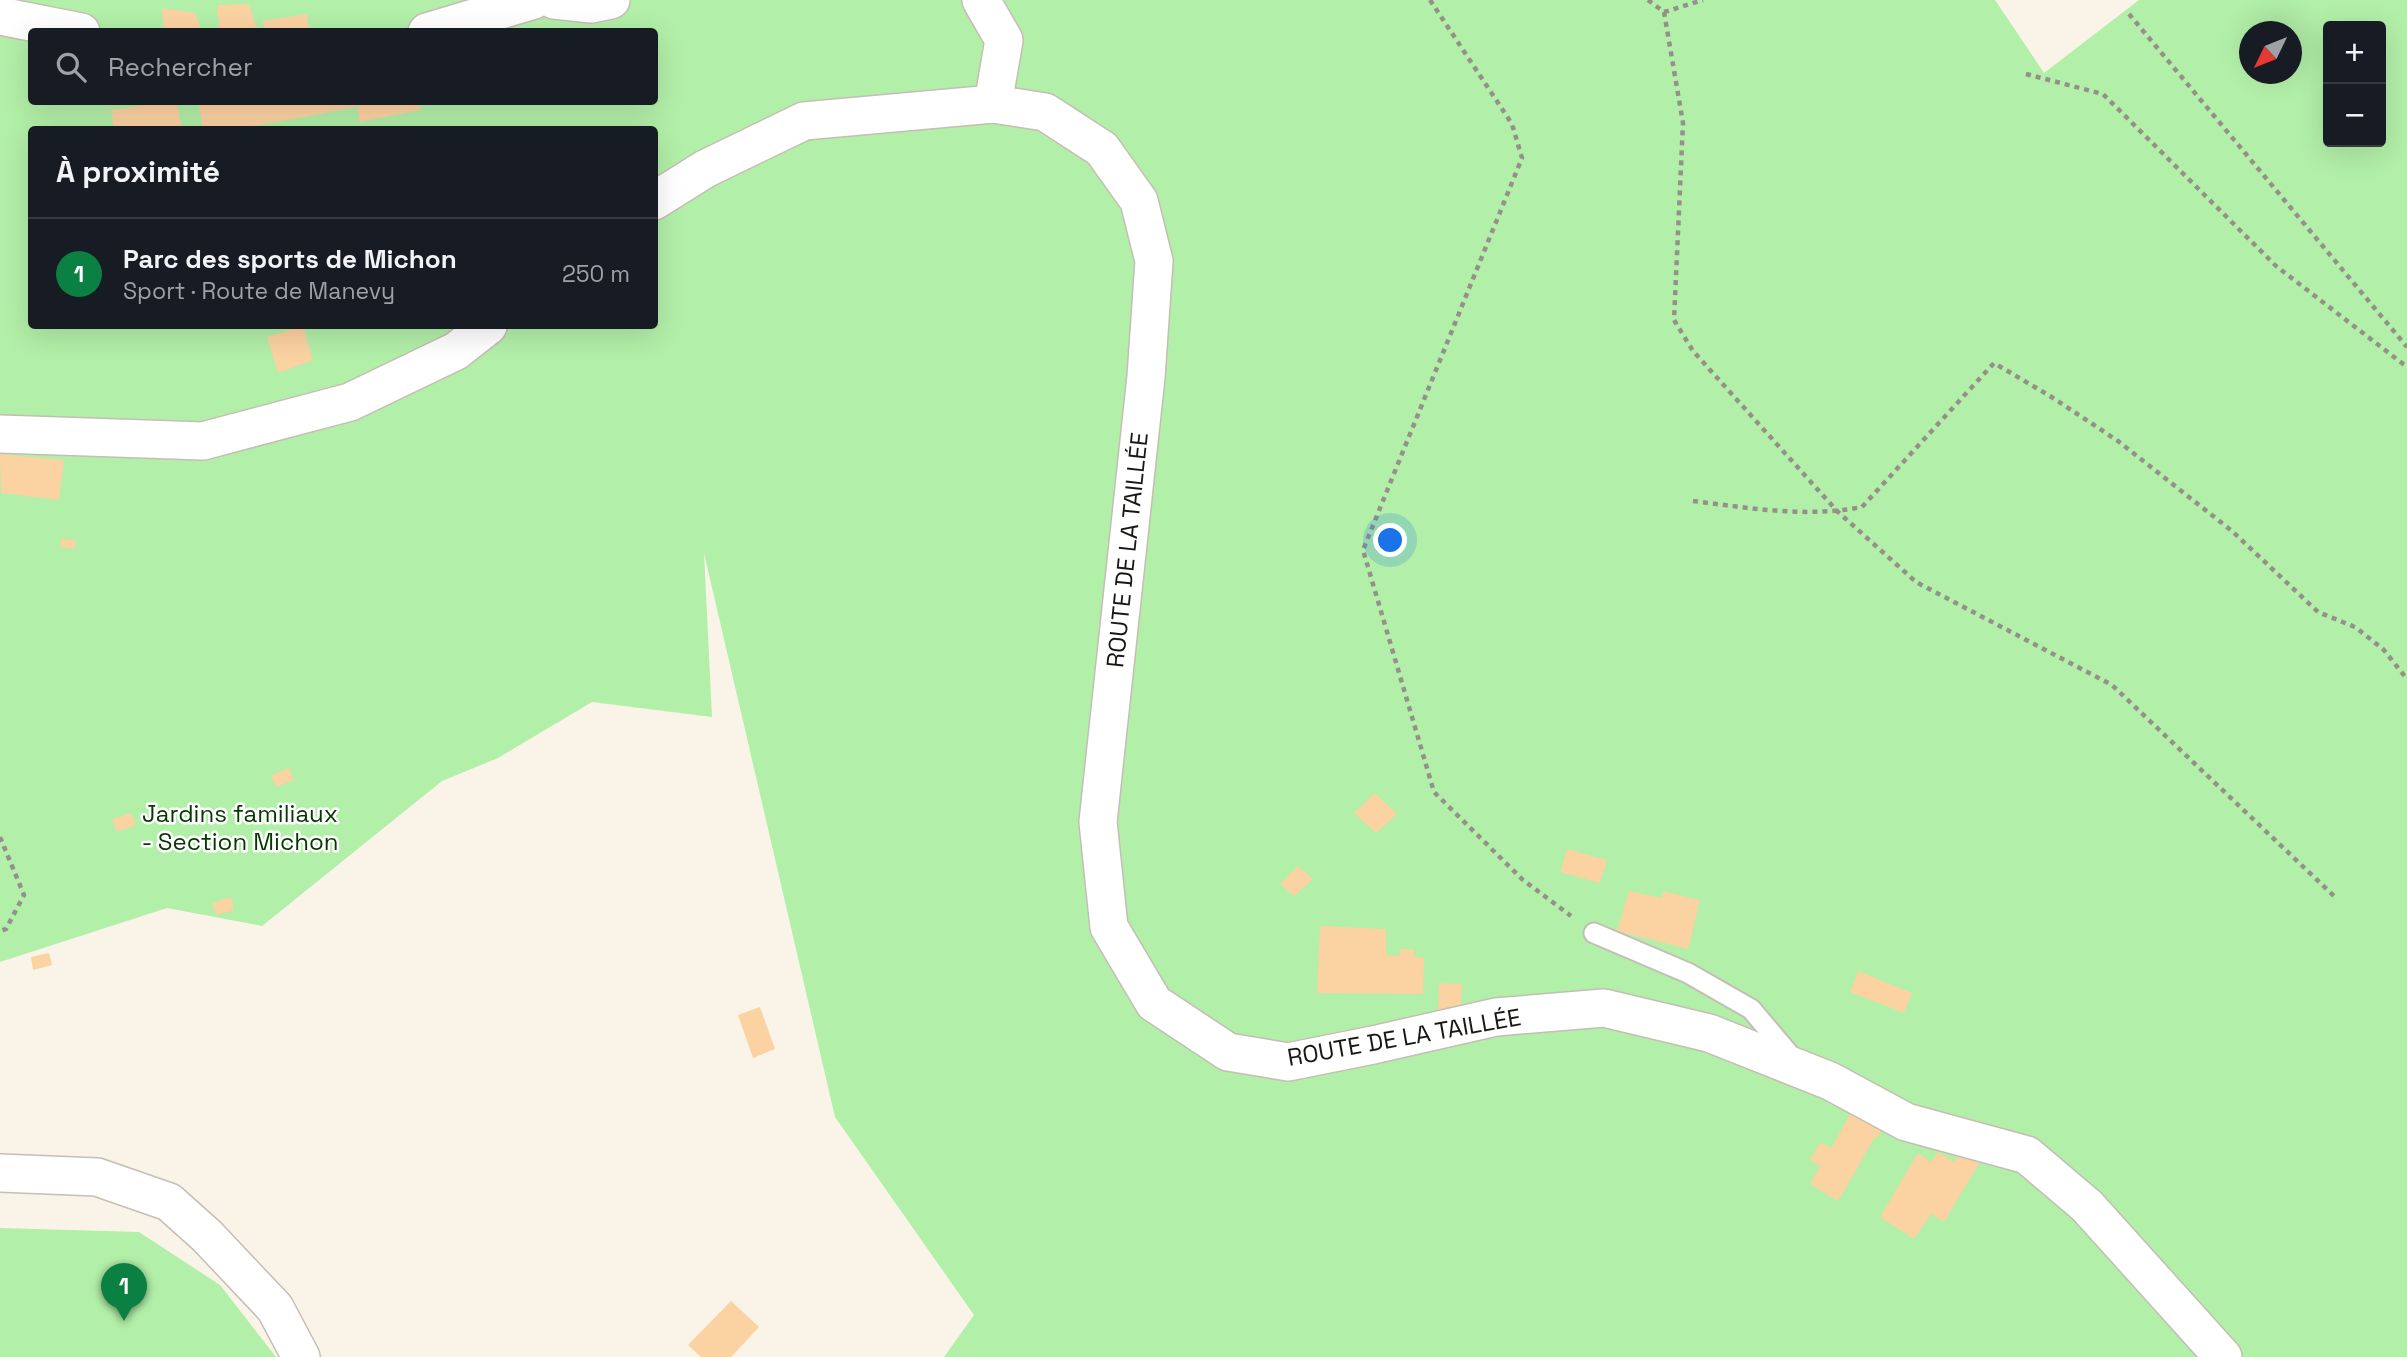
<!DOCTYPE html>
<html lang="fr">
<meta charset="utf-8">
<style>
body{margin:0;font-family:"Space Grotesk",sans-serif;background:#242831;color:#f1f3f6}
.controls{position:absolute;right:21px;top:21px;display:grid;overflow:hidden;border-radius:7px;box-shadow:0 7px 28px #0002}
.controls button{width:63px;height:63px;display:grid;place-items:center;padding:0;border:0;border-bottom:2px solid #363941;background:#171b24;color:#f1f3f6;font:35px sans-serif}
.compass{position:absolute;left:2239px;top:21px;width:63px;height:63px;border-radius:50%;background:#171b24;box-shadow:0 7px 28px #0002;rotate:227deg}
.you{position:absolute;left:1391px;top:541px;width:24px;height:24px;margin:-18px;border:5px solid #fff;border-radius:50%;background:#1a73e8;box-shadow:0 0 0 10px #1a73e833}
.badge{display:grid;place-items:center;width:46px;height:46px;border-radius:50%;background:#0b8043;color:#fff;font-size:23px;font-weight:700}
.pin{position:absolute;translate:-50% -58px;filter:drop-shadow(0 2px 4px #0008)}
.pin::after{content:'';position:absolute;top:37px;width:24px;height:21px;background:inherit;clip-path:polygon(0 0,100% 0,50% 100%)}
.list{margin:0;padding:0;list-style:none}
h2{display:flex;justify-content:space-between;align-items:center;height:91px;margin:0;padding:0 28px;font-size:30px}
h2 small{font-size:23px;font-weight:400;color:#9ea1a6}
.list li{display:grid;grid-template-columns:46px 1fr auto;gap:21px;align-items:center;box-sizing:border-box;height:112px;padding:0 28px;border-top:2px solid #363941}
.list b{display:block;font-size:26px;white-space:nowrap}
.list p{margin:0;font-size:23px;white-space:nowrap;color:#9ea1a6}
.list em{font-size:23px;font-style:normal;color:#9ea1a6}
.icon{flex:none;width:38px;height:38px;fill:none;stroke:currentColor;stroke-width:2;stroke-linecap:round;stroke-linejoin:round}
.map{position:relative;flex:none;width:2407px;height:1357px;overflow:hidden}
.search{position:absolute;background:#171b24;box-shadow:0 7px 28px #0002;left:28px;top:28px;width:630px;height:77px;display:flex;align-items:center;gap:18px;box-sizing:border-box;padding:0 24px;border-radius:7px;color:#9ea1a6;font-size:26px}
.panel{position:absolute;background:#171b24;box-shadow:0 7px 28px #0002;left:28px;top:126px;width:630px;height:203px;border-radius:7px}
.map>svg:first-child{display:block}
</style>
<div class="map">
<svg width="2407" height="1357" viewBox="0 0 2407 1357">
<rect width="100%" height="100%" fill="#f9f3e8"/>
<g fill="#b2efa8" fill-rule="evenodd">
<path d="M0,0H1995L2044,73L2139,0H2407V1357H944L974,1315L835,1117L704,553L712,717L592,702L498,758L442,781L262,926L167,908L0,962ZM2328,26H2381V142H2328ZM32,32H654V102H32ZM2250,32H2292V74H2250ZM32,130H654V326H32Z"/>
<path d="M0,1228L139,1232L220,1285L276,1357H0Z"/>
</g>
<g fill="#fbd2a2">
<path d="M249,4L256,27H259L260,32H220L217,5Z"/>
<path d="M162,8L195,13L202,32H164Z"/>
<path d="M307,14L309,32H266L262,21Z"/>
<path d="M157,102H177L182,130H114L111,110L158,103Z"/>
<path d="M198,102H420L421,110L359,122L358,107L232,130H203Z"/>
<path d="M303,326L313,360L278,373L267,337Z"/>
<path d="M0,454L64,460L59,500L1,493Z"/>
<path d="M61,539L76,540L75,549L60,547Z"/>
<path d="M289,768L294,780L276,787L271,775Z"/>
<path d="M1375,793L1397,814L1376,833L1354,813Z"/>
<path d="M131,813L136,825L117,832L112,819Z"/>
<path d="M1567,849L1607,860L1600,883L1560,872Z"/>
<path d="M1298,866L1313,879L1294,896L1280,884Z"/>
<path d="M1629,891L1662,898L1663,891L1700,900L1688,949L1617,931Z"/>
<path d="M231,897L234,910L216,915L212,903Z"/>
<path d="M1320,926L1386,929V955L1399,956L1400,949H1414V956L1424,958L1423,994L1317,993Z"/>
<path d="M49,953L52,965L33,970L31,957Z"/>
<path d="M1858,971L1912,993L1904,1013L1850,992Z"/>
<path d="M1439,983L1462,984L1461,1007L1438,1013Z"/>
<path d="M760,1007L775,1049L753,1058L738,1015Z"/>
<path d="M1856,1104L1886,1125L1877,1138L1875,1137L1838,1201L1810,1184L1820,1166L1810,1160L1820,1142L1831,1148Z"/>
<path d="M1964,1146L1986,1152L1944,1222L1931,1214L1914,1239L1880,1217L1918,1153L1931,1162L1938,1152L1954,1162Z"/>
<path d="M731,1301L759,1327L731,1357H701L688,1345Z"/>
</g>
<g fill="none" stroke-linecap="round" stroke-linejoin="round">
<defs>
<path id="service" d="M1594,933L1688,973L1751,1009L1795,1061"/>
<g id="minor">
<path d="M554,0L591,4L611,0"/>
<path d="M981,0L1004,40L993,104"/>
<path d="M0,16L81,32"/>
<path d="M427,32L534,0"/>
<path d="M654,201L705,169L804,121L993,104L1045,112L1102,149L1139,201L1154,261L1146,377L1098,822L1109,927L1154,1003L1228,1052L1288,1062L1373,1045L1496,1017L1604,1008L1709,1033L1830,1081L1906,1122L2027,1155L2087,1206L2223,1357"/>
<path d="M0,434L203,441L350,402L456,351L488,326"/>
<path d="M0,1173L97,1177L169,1202L207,1236L275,1308L301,1357"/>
</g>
</defs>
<use href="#service" stroke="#c4beb4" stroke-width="23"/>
<use href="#minor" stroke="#c4beb4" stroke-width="40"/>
<g stroke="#959089" stroke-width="4.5" stroke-dasharray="5 5" stroke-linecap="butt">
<path d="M1430,0L1512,124L1522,158L1363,550L1434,792L1523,880L1571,916"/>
<path d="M1648,0L1664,12L1683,123L1674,320L1693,351L1837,511L1916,582L2112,685L2334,896"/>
<path d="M1664,12L1703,0"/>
<path d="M2129,14L2407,347"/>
<path d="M2026,74L2103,94L2276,266L2407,367"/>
<path d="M1693,501C1750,508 1805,518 1862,507L1994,363L2050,396L2118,441L2232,531L2318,612L2355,627L2383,649L2407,679"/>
<path d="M0,837L24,895L6,929L0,931"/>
</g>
<use href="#service" stroke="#fff" stroke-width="19"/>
<use href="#minor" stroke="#fff" stroke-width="37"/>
</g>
<g text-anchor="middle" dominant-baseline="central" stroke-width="5" stroke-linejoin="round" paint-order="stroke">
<g font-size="24" fill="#191714" stroke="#fff">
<text transform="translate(1127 550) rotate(-84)">ROUTE DE LA TAILLÉE</text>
<text transform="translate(1404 1037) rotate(-10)">ROUTE DE LA TAILLÉE</text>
</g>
<g font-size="24" fill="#083802" stroke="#fff">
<text x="240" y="813">Jardins familiaux<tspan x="240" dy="28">- Section Michon</tspan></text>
</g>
</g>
</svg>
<div class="controls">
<button>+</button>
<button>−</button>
</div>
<svg class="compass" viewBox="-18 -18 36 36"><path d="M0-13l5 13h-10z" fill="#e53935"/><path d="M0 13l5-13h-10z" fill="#9ea1a6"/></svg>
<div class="you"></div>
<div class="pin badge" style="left:124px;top:1321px">1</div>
<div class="search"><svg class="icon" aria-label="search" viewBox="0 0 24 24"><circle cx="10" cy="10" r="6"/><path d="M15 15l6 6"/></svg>Rechercher</div>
<section class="panel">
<h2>À proximité<small></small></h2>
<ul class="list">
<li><span class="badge">1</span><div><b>Parc des sports de Michon</b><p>Sport · Route de Manevy</p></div><em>250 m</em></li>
</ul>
</section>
</div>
